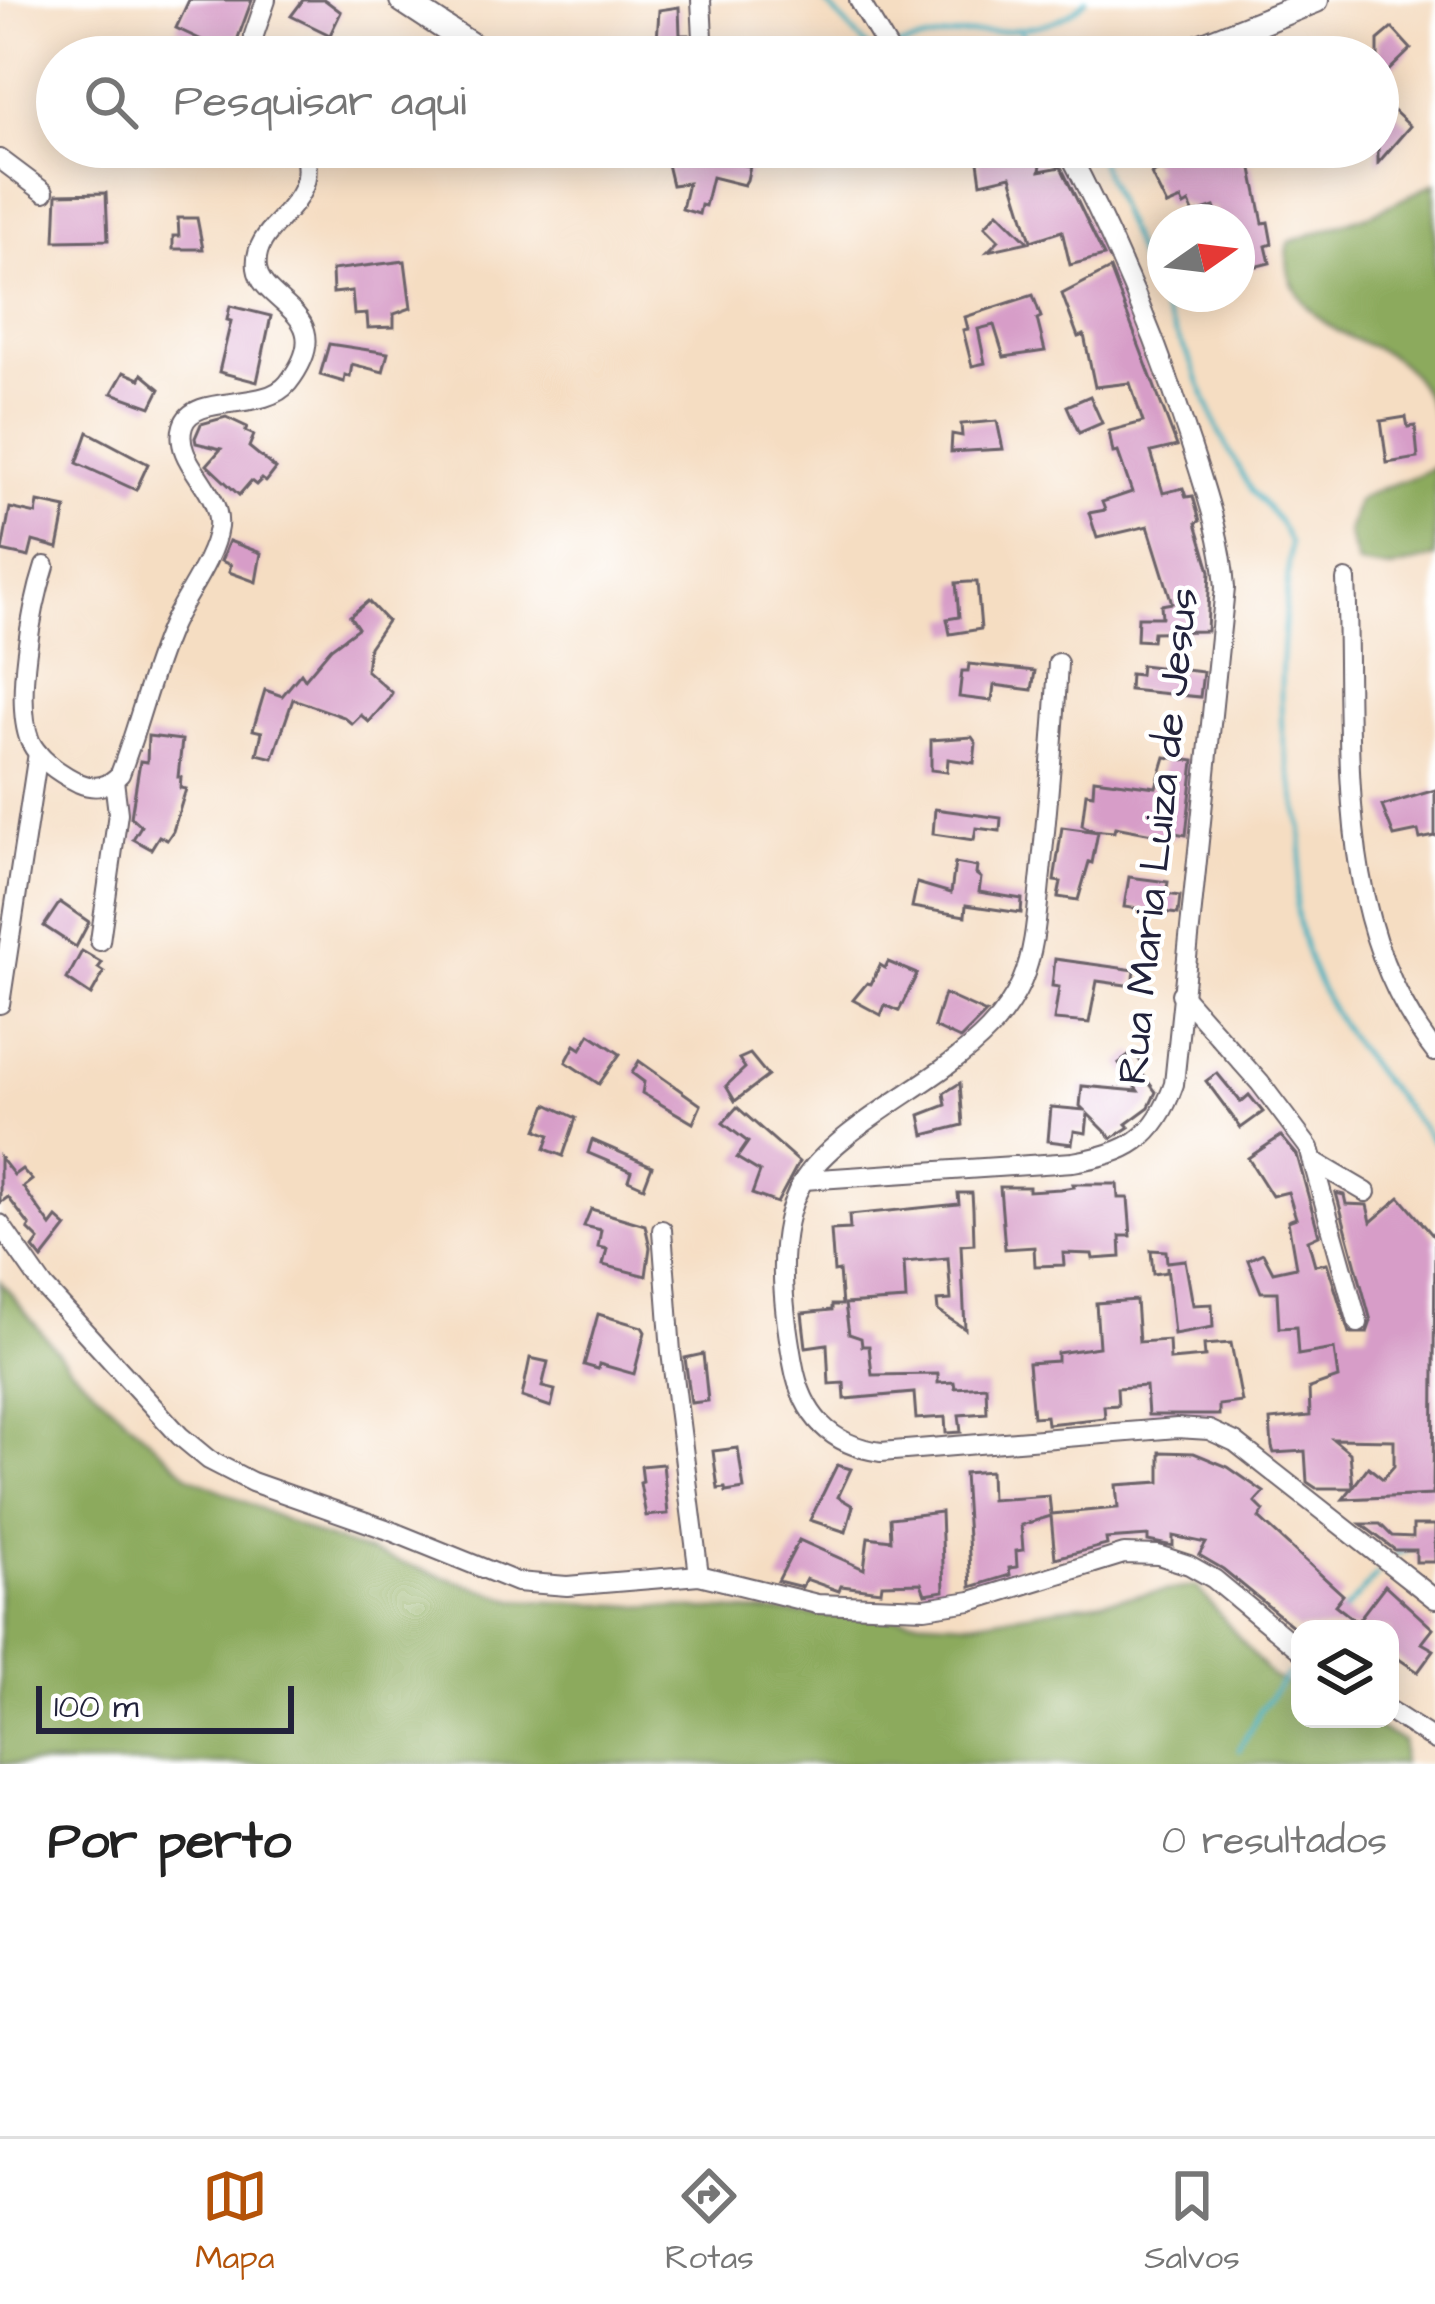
<!DOCTYPE html>
<html lang="pt">
<style>
body{margin:0;font-family:"Architects Daughter",sans-serif;background:#f6f6f6;color:#222}
.controls{position:absolute;right:36px;bottom:36px;display:grid;overflow:hidden;border-radius:24px;box-shadow:0 6px 30px #0003}
.controls button{width:108px;height:108px;display:grid;place-items:center;padding:0;border:0;border-bottom:3px solid #e0e0e0;background:#fff;color:#222;font:60px sans-serif}
.compass{position:absolute;left:1147px;top:204px;width:108px;height:108px;border-radius:50%;background:#fff;box-shadow:0 6px 30px #0003;rotate:76deg}
.scale{position:absolute;left:36px;bottom:30px;width:258px;box-sizing:border-box;padding-left:12px;border:6px solid #22223b;border-top:0;font-size:33px;line-height:42px;white-space:nowrap;color:#22223b;-webkit-text-stroke:9px #fff;paint-order:stroke}
.list{margin:0;padding:0;list-style:none}
h2{display:flex;justify-content:space-between;align-items:center;height:156px;margin:0;padding:0 48px;font-size:51px}
h2 small{font-size:39px;font-weight:400;color:#767676}
.icon{flex:none;width:66px;height:66px;fill:none;stroke:currentColor;stroke-width:2;stroke-linecap:round;stroke-linejoin:round}
.map{position:relative;flex:none;width:1435px;height:1764px;overflow:hidden}
.search{position:absolute;background:#fff;box-shadow:0 6px 30px #0003;left:36px;right:36px;top:36px;height:132px;display:flex;align-items:center;gap:30px;box-sizing:border-box;padding:0 42px;border-radius:66px;color:#767676;font-size:45px}
.sheet{height:372px;background:#fff}
nav{display:flex;justify-content:space-around;align-items:center;box-sizing:border-box;height:168px;border-top:3px solid #e0e0e0;background:#fff;font-size:33px;color:#767676}
nav a{display:grid;justify-items:center;gap:6px}
nav .on{color:#b45309}
.map>svg:first-child{display:block}
</style>
<div class="map">
<svg width="1435" height="1764" viewBox="0 0 1435 1764">
<rect width="100%" height="100%" fill="#fff"/>
<filter id="ink" filterUnits="userSpaceOnUse"><feTurbulence type="fractalNoise" baseFrequency=".00833" numOctaves="2"/><feDisplacementMap in="SourceGraphic" scale="24" xChannelSelector="R" yChannelSelector="G"/><feConvolveMatrix kernelMatrix="1 2 1 2 8 2 1 2 1" color-interpolation-filters="sRGB"/></filter>
<filter id="wash" filterUnits="userSpaceOnUse"><feTurbulence type="fractalNoise" baseFrequency=".004" numOctaves="4" result="noise"/><feDisplacementMap in="SourceGraphic" scale="48" xChannelSelector="R" yChannelSelector="G"/><feGaussianBlur stdDeviation="2.7" result="paint"/><feColorMatrix in="noise" values="0 0 0 0 0 0 0 0 0 0 0 0 0 0 0 0 0 1.4 0 .05"/><feComposite in="paint" operator="in"/></filter>
<g filter="url(#wash)">
<rect width="100%" height="100%" fill="#f5ddc2"/>
<g fill="#8caa5d" stroke="#57664c" stroke-width="3">
<path d="M1435,183V421C1428,396 1416,373 1394,358C1381,349 1365,345 1351,338C1313,320 1279,286 1289,242L1374,213Z"/>
<path d="M1435,466V557L1391,569L1358,564L1348,533L1357,501C1381,484 1411,482 1435,466Z"/>
<path d="M0,1281L69,1366L189,1476L320,1536L514,1600L971,1622L1196,1586L1271,1676L1300,1690V1719H1358L1403,1741L1402,1764H0Z"/>
</g>
<g fill="none" stroke-linecap="round" stroke-linejoin="round">
<g stroke="#43b0c0" stroke-width="4.5">
<path d="M823,0L872,52L885,50"/>
<path d="M1020,31L1035,57"/>
<path d="M896,47C914,44 933,38 952,36C996,29 1054,35 1086,0"/>
<path d="M1094,147L1152,291L1191,361L1219,432L1251,490L1278,520L1290,543C1287,603 1278,667 1282,727C1285,761 1296,793 1301,826C1306,856 1292,888 1298,918C1314,1010 1378,1074 1435,1143"/>
<path d="M1396,1554L1413,1548"/>
<path d="M1343,1612L1377,1575"/>
<path d="M1239,1750L1261,1709L1287,1675"/>
</g>
</g>
<g id="blocks">
<g fill="#d79dc8" fill-rule="evenodd">
<path d="M189,0H252L232,54L176,28Z"/>
<path d="M303,0H325L341,12L330,35L291,16Z"/>
<path d="M679,7L680,35H689L690,57H656L659,10Z"/>
<path d="M1392,28L1411,49L1378,81V40Z"/>
<path d="M1392,109L1410,126L1378,163V126Z"/>
<path d="M663,147H702L703,158L750,166L747,180L744,185L712,177L705,206L701,205L699,214L682,209L688,183L672,185Z"/>
<path d="M976,147L1043,150L1040,171L1061,167L1104,256L1070,265L1062,231L1031,241L1011,176L981,183Z"/>
<path d="M1144,147H1234L1245,166L1251,164L1263,223L1268,222L1272,244L1266,246L1270,263L1237,271V222H1220L1214,207L1194,214L1189,203L1184,206L1181,200L1167,206L1151,174L1157,171Z"/>
<path d="M106,193L108,240L55,241L57,194Z"/>
<path d="M998,212L1028,242L988,251L999,240L985,226Z"/>
<path d="M178,218H197L203,249H173V236H179Z"/>
<path d="M405,261L411,308L394,314V327L368,328L367,314L354,315L352,291L333,293L332,270Z"/>
<path d="M1110,269L1177,446L1151,452L1163,493L1183,488L1186,497L1193,496L1200,521L1196,523L1210,571L1207,631L1153,632L1152,641L1137,640L1138,617H1162L1161,605L1172,603L1148,526L1097,538L1089,513L1105,510L1102,502L1132,492L1118,452L1113,453L1109,431L1143,422L1130,383L1095,387L1084,335L1078,337L1062,294Z"/>
<path d="M1033,295L1041,317L1037,319L1045,351L1004,357L994,325L978,329L985,363L972,366L963,330L968,329L965,317Z"/>
<path d="M230,306L271,316L257,382L219,372L231,321L227,320Z"/>
<path d="M329,344L388,353L383,372L352,364L350,377L345,375L344,382L320,375Z"/>
<path d="M124,372L140,379L142,374L160,389L151,407L112,393Z"/>
<path d="M1090,396L1102,423L1079,433L1067,406Z"/>
<path d="M226,417L247,427L245,431L254,435L249,447L276,469L266,482L262,479L256,485L251,481L239,495L207,465L221,449L196,443L195,438L201,424Z"/>
<path d="M1406,417L1408,427L1415,426L1418,458L1387,463L1381,421Z"/>
<path d="M997,421L1003,449L951,452L952,434L962,436L961,424Z"/>
<path d="M88,432L148,464L136,490L77,463Z"/>
<path d="M38,502L66,508L58,548L33,541L29,557L2,551L10,508L36,514Z"/>
<path d="M229,541L261,553L256,582L229,572L231,565L221,561Z"/>
<path d="M969,582H977L981,629L950,634L947,619L959,617L956,583Z"/>
<path d="M368,601L387,621L369,647L366,670L392,693L387,701L369,722L361,715L352,724L344,717L293,699L273,758L257,754L262,732L253,730L265,690L282,696L301,673L305,679L331,648L358,628L350,616Z"/>
<path d="M969,664L1035,671L1032,690L994,685L992,701L959,697L962,671H968Z"/>
<path d="M1141,665L1203,672L1200,697L1129,690L1130,674L1140,675Z"/>
<path d="M148,736L182,740L178,777H181L180,788L186,789L173,831L167,840L159,836L151,849L133,839L141,826L131,817L140,761L147,762Z"/>
<path d="M972,737L976,743L974,763L948,759L947,772L931,770V740Z"/>
<path d="M1165,757L1194,761L1186,835L1175,833L1174,838L1115,827L1114,832L1092,830L1082,825L1086,793L1093,794L1094,779L1156,787Z"/>
<path d="M1435,790V836L1420,839L1418,831L1394,836L1382,806Z"/>
<path d="M935,809L1001,818L1000,831L976,828L974,840L933,834Z"/>
<path d="M1062,827L1098,832L1092,863L1089,862L1078,900L1058,897L1061,882L1054,881Z"/>
<path d="M955,863L977,867L976,874L981,878L979,892L1022,899L1021,913L966,905L965,916L912,907L917,883L951,893Z"/>
<path d="M1129,877L1168,882L1166,894L1180,896L1178,914L1124,907Z"/>
<path d="M60,902L89,922L76,947L44,926Z"/>
<path d="M82,951L102,963L98,968L104,972L91,995L67,979Z"/>
<path d="M1055,959L1135,970L1133,986L1097,981L1089,1023L1054,1020L1059,987L1052,986Z"/>
<path d="M888,962L917,974L899,1011L885,1005L881,1015L853,1000L867,983L871,984L880,965L885,968Z"/>
<path d="M944,994L986,1013L960,1039L934,1027Z"/>
<path d="M590,1034L620,1054L599,1084L566,1062L575,1045L581,1049Z"/>
<path d="M1134,1052L1144,1067L1140,1071L1156,1092L1149,1107L1126,1124L1129,1127L1112,1138L1088,1114L1086,1133L1074,1131L1072,1144L1048,1141L1051,1107L1084,1110L1080,1106L1082,1086L1138,1091L1119,1063Z"/>
<path d="M750,1054L768,1076L735,1101L726,1086L745,1068L739,1059Z"/>
<path d="M639,1061L701,1105L693,1123L642,1093L644,1082L632,1073Z"/>
<path d="M1217,1073L1241,1102L1249,1095L1263,1112L1241,1128L1206,1081Z"/>
<path d="M960,1083L963,1125L924,1135L920,1115L946,1105L944,1093Z"/>
<path d="M547,1104L576,1118L563,1156L545,1149L550,1135L537,1130Z"/>
<path d="M737,1107L799,1162L777,1203L752,1194L760,1172L737,1158L748,1142L723,1123Z"/>
<path d="M1281,1136L1297,1155L1319,1235L1308,1240L1315,1265L1327,1263L1349,1333H1367L1371,1321L1336,1193L1344,1195L1346,1204L1367,1205L1371,1222L1400,1197L1435,1238L1433,1495L1343,1499L1352,1488H1316L1307,1482L1305,1451L1274,1453L1272,1447L1270,1420L1310,1416L1309,1388L1338,1378L1334,1349L1298,1355L1296,1327L1279,1328L1277,1292H1261L1248,1260L1263,1253L1273,1272L1296,1267L1288,1221L1296,1218L1288,1192L1272,1196L1248,1158ZM1333,1439L1394,1440V1466L1383,1479L1368,1467L1353,1487L1350,1453Z"/>
<path d="M592,1140L652,1166L644,1187L628,1180L631,1171L588,1153Z"/>
<path d="M0,1157L14,1175L22,1169L32,1180L23,1187L51,1226L57,1218L67,1227L42,1259L33,1248L39,1240L28,1229L30,1226L8,1197L0,1203Z"/>
<path d="M1073,1184H1117L1118,1198H1128L1131,1236H1120L1121,1257L1093,1259L1092,1254L1063,1253L1064,1265L1035,1266L1034,1247L1005,1249L1000,1187H1029V1191L1060,1189L1074,1187Z"/>
<path d="M958,1193H972L973,1209L974,1244L961,1245L965,1329L938,1311L937,1301L951,1300L948,1258L904,1262L906,1300L845,1304L849,1334L861,1338L862,1346H869L872,1375L938,1374V1383L954,1382L955,1388L986,1386L987,1413L959,1415L961,1432L946,1433L945,1417L916,1419L914,1393L845,1399L844,1383L829,1384L827,1344L806,1347L802,1313L832,1310V1305H842L839,1271L834,1272L831,1230L850,1229L849,1215L959,1204Z"/>
<path d="M591,1209L645,1225L650,1247L646,1276L603,1265L607,1249L598,1247L601,1230L584,1226Z"/>
<path d="M1151,1250L1166,1251L1167,1262L1185,1260L1193,1305L1212,1304L1213,1327L1174,1334L1167,1266V1272L1153,1274Z"/>
<path d="M1136,1300L1139,1342L1169,1340L1170,1360L1205,1357L1204,1345L1231,1343L1242,1402L1219,1405V1415H1148L1146,1386L1117,1388L1118,1405L1104,1406L1105,1418L1047,1424L1046,1416L1033,1417L1028,1363L1057,1361V1353L1099,1347L1096,1303Z"/>
<path d="M598,1314L642,1327L645,1332L634,1374L599,1364L598,1369L584,1365Z"/>
<path d="M703,1354L708,1401L691,1403L685,1358Z"/>
<path d="M530,1358L548,1362L542,1387L555,1390L551,1407L522,1397Z"/>
<path d="M738,1448L744,1489L726,1492L725,1488L718,1489L713,1451Z"/>
<path d="M1160,1452L1194,1453L1228,1467L1264,1492L1255,1502L1264,1511L1259,1518L1343,1595L1335,1605L1357,1622L1385,1585L1433,1629L1422,1643L1434,1650L1418,1672L1390,1653V1629H1300V1632L1223,1569L1199,1555L1206,1543L1173,1536V1546L1148,1541V1536L1106,1539L1107,1545L1055,1558L1051,1516L1021,1525L1023,1550L1016,1551L1017,1567L1009,1568L1010,1575L971,1587L964,1473L990,1471L991,1500L1049,1496L1051,1514L1118,1508L1116,1485L1160,1482Z"/>
<path d="M663,1464L668,1514L646,1516L640,1483L643,1482L641,1466Z"/>
<path d="M837,1465L851,1469L838,1497L853,1506L846,1532L810,1520Z"/>
<path d="M941,1512L944,1591L925,1594L921,1583L882,1584L881,1591L841,1586L839,1591L806,1579L802,1587L778,1581L799,1540L864,1569L868,1537L891,1540L890,1518Z"/>
<path d="M1361,1524H1380L1392,1536L1413,1537V1525H1435V1562H1416V1550H1395Z"/>
</g>
</g>
</g>
<g filter="url(#ink)">
<use href="#blocks" fill-opacity="0" stroke="#6c636a" stroke-width="3"/>
<g fill="none" stroke-linecap="round" stroke-linejoin="round">
<defs>
<g id="minor">
<path d="M701,0L704,57"/>
<path d="M859,0L893,57"/>
<path d="M253,57L254,35L266,0"/>
<path d="M0,159L44,192"/>
<path d="M45,566C32,606 14,701 30,741C39,760 61,774 79,783C96,790 108,787 120,774C139,725 150,674 171,626C185,595 213,561 218,527C222,489 172,462 183,426C193,392 264,413 288,383C342,313 262,306 257,268C251,221 326,208 302,147"/>
<path d="M1346,580C1354,740 1329,917 1435,1052"/>
<path d="M1058,663C1054,733 1048,803 1041,873C1037,908 1036,948 1022,981C1005,1019 977,1044 944,1068C903,1098 827,1140 802,1183C773,1235 783,1307 793,1363C802,1414 829,1445 881,1452L1177,1428L1209,1430L1235,1442L1435,1599"/>
<path d="M100,941L118,813L114,780"/>
<path d="M1181,994L1260,1083L1309,1148L1358,1323"/>
<path d="M0,1004L38,753"/>
<path d="M1315,1162L1366,1192"/>
<path d="M804,1180L1073,1162C1128,1153 1155,1139 1174,1084L1225,588C1222,538 1206,492 1191,445C1158,343 1116,241 1066,147"/>
<path d="M0,1224L44,1287L180,1436L209,1460L252,1482L386,1529L517,1582L567,1586L699,1575L817,1604L925,1608L971,1601L1124,1554L1158,1555L1189,1565L1214,1579L1300,1650"/>
<path d="M662,1230L671,1352L699,1575"/>
<path d="M1390,1711L1435,1740"/>
</g>
<g id="major">
<path d="M402,0L489,57"/>
<path d="M1174,57L1316,0"/>
</g>
</defs>
<use href="#minor" stroke="#6c636a" stroke-width="22"/>
<use href="#major" stroke="#6c636a" stroke-width="28"/>
<use href="#minor" stroke="#fff" stroke-width="18"/>
<use href="#major" stroke="#fff" stroke-width="24"/>
</g>
</g>
<g text-anchor="middle" dominant-baseline="central" stroke-width="9" stroke-linejoin="round" paint-order="stroke">
<g font-size="42" fill="#22223b" stroke="#fff">
<text transform="translate(1159 836) rotate(-84)">Rua Maria Luiza de Jesus</text>
</g>
</g>
</svg>
<div class="controls">
<button><svg class="icon" aria-label="layers" viewBox="0 0 24 24"><path d="M12 4l9 5-9 5-9-5zM3 14l9 5 9-5"/></svg></button>
</div>
<svg class="compass" viewBox="-18 -18 36 36"><path d="M0-13l5 13h-10z" fill="#e53935"/><path d="M0 13l5-13h-10z" fill="#767676"/></svg>
<div class="scale">100 m</div>
<div class="search"><svg class="icon" aria-label="search" viewBox="0 0 24 24"><circle cx="10" cy="10" r="6"/><path d="M15 15l6 6"/></svg>Pesquisar aqui</div>
</div>
<section class="sheet">
<h2>Por perto<small>0 resultados</small></h2>
<ul class="list">
</ul>
</section>
<nav>
<a class="on"><svg class="icon" aria-label="map" viewBox="0 0 24 24"><path d="M3 6l6-2 6 2 6-2v14l-6 2-6-2-6 2zM9 4v14M15 6v14"/></svg>Mapa</a>
<a><svg class="icon" aria-label="directions" viewBox="0 0 24 24"><path d="M12 3l9 9-9 9-9-9zM9 14v-3h6M13 9l2 2-2 2"/></svg>Rotas</a>
<a><svg class="icon" aria-label="saved" viewBox="0 0 24 24"><path d="M7 4h10v16l-5-4-5 4z"/></svg>Salvos</a>
</nav>
